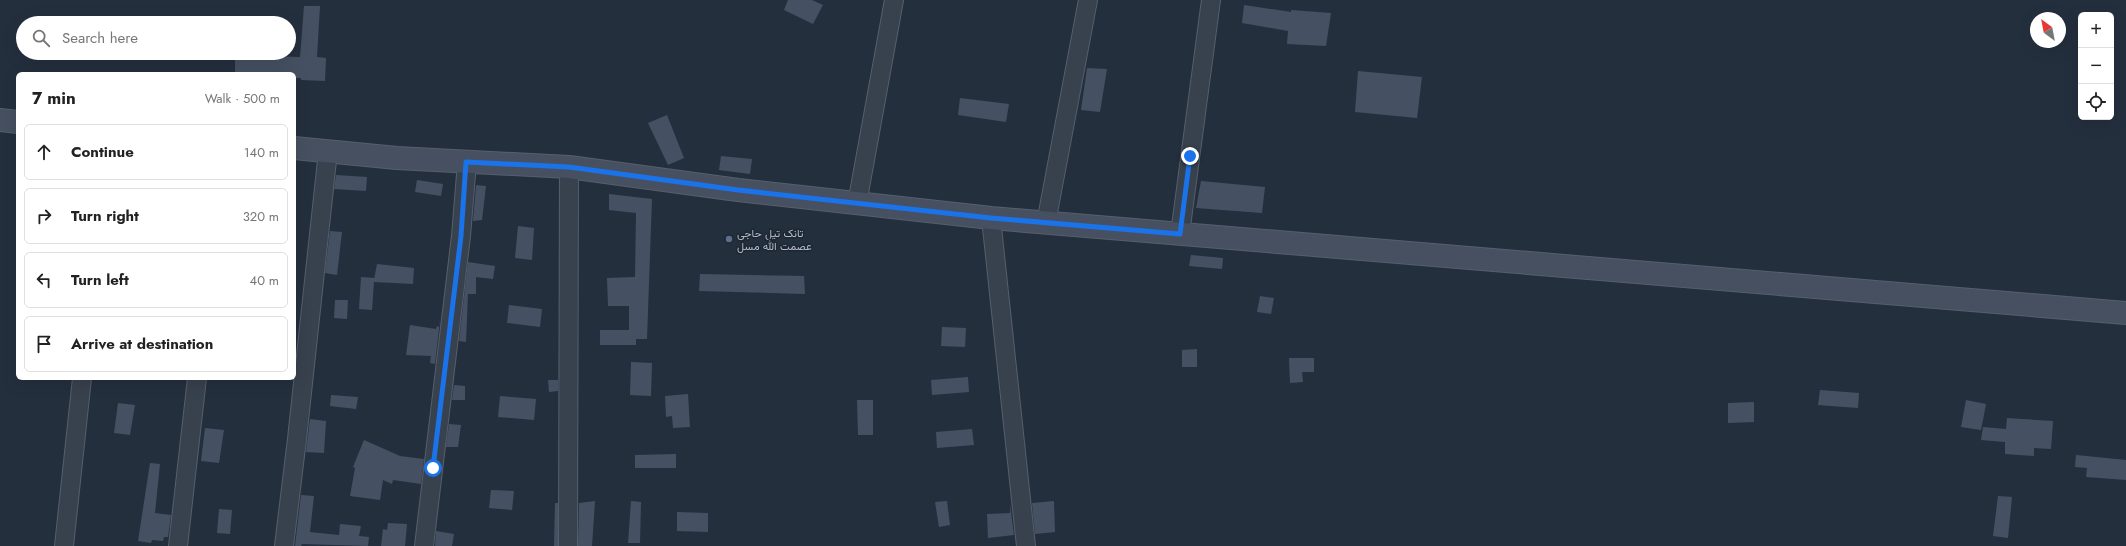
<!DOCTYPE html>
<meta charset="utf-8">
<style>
body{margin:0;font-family:Jost,Vazirmatn,sans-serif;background:#f2f2f2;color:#222}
.controls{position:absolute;right:12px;top:12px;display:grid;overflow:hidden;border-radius:6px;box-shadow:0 4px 16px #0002}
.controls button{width:36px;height:36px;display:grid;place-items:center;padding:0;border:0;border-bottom:1px solid #e0e0e0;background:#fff;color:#222;font:20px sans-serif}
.compass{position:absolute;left:2030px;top:12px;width:36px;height:36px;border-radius:50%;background:#fff;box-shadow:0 4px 16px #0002;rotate:328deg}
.stop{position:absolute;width:12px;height:12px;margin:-9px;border:3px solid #1a73e8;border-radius:50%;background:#fff}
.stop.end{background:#1a73e8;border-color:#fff;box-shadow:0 1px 4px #0008}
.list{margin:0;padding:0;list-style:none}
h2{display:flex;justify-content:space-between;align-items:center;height:52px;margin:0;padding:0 16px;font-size:17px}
h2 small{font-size:13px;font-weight:400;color:#767676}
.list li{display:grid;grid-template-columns:26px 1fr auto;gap:12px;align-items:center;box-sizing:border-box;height:56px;margin:0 8px 8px;padding:0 8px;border:1px solid #e0e0e0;border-radius:6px}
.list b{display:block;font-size:15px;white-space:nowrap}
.list em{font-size:13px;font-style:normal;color:#767676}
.icon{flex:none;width:22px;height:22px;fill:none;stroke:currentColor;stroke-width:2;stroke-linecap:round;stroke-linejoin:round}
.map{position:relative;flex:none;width:2126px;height:546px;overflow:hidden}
.search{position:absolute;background:#fff;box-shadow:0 4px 16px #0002;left:16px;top:16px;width:280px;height:44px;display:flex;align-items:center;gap:10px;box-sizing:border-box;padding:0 14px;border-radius:22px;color:#767676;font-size:15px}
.panel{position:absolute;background:#fff;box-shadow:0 4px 16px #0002;left:16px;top:72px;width:280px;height:308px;border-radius:6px}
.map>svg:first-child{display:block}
</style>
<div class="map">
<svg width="2126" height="546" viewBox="0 0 2126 546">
<rect width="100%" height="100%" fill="#242f3e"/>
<g fill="#455162">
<path d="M788,0H812L823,5L813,24L784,10Z"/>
<path d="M1244,5L1291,12V10L1331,13L1326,46L1287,44L1288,31L1242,23Z"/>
<path d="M304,6H320L317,57L326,58L325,81L301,80V78H294V74H235V55L300,57Z"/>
<path d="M1087,68L1107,69L1100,112L1081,110Z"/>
<path d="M1358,71L1422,77L1417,118L1355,112Z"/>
<path d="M960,98L1009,104L1006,122L958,115Z"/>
<path d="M667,115L684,158L668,165L648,123Z"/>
<path d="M721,156L752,159L750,174L719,170Z"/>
<path d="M336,175L367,177L366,191L334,189Z"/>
<path d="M417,180L443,184L441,196L415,192Z"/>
<path d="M1201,181L1265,187L1262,213L1196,208Z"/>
<path d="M476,185L486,186L482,220L473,221Z"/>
<path d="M609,194L652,199L647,339H636V345H600V330H629V306H608L607,278L635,277L636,213L609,210Z"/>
<path d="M518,226L534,228L532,260L515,258Z"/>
<path d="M330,231L342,232L337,275L325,273Z"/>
<path d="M1191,255L1223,258L1222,269L1189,266Z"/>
<path d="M468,262L495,266L493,279L476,277V294H468L466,342L459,341Z"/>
<path d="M377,264L414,268L413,284L374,282L372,310L359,309L361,277L375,278L374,280Z"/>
<path d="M700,274L804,276L805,294L699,291Z"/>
<path d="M1260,296L1274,298L1271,314L1257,312Z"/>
<path d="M335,300H348L347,319L334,318Z"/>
<path d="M509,305L542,309L540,327L507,323Z"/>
<path d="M441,311L435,364L430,363L431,356L406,355L410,325L436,329L437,326L439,327Z"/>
<path d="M942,327L966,328L965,347L941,346Z"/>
<path d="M1197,349V367H1182V350Z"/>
<path d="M1289,358H1314V372H1302L1303,382L1290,383Z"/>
<path d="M631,362L652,363L651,396L630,395Z"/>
<path d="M968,377L969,392L932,395L931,380Z"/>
<path d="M548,380H558V391L549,392Z"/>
<path d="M454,385L465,386V400H452Z"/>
<path d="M1820,390L1859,393L1858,408L1818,405Z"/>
<path d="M688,394L690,427L673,428L672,416L666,417L665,396Z"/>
<path d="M331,395L358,397L356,409L330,406Z"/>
<path d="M500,396L536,399L534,420L498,417Z"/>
<path d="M857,400H873V435H858Z"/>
<path d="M1966,400L1986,404L1981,430L1961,427Z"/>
<path d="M1754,402V422L1728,423V403Z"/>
<path d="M118,403L135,405L130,435L114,433Z"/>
<path d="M2007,418L2053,421L2051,449L2034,448V456L2005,454V442L1981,440L1983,427L2006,429Z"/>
<path d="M310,419L326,421L324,453L306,452Z"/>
<path d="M449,424L461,425L458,447H446Z"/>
<path d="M205,428L224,430L219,463L201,461Z"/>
<path d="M972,429L974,445L937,448L936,432Z"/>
<path d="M364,440L400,456L424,459L421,484L393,480L392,484L383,480L380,500L350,496L355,468L353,467Z"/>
<path d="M676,454V468H635V455Z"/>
<path d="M2076,455L2126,460V480L2086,477L2087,468L2075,467Z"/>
<path d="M150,463L160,464L155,513L171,515L168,537H164L163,541L152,540L151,543L138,541Z"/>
<path d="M491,490L514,491L512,510L489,508Z"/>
<path d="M301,495L314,496L310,532L339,535L340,524L361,526L359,536L369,537L368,546L302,544L301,546H295Z"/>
<path d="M1998,496L2012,497L2008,538L1993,536Z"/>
<path d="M595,501L592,546H578L579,503Z"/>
<path d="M631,501L641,502L640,543H628Z"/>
<path d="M947,501L950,525L939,527L935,502Z"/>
<path d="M1054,501L1055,532L1035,534L1032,503Z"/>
<path d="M555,503H558V546H554Z"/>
<path d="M1010,504L1014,535L988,538L987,514L1010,513Z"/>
<path d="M219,509L232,510L230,534L217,533Z"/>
<path d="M677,512L708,513V532L677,531Z"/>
<path d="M388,523L407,524L405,546H381L383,529L387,530Z"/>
<path d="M436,531L454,534L452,546H435Z"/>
</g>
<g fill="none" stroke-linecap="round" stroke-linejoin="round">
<defs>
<g id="street">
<path d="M857,204L894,0"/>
<path d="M991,218L1026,546"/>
<path d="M1046,223L1088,0"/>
<path d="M1180,234L1211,0"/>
<path d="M64,546L82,378"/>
<path d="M178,546L197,378"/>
<path d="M284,546L297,439L328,151"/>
<path d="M424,546L461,236L467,162"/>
<path d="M568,546L569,167"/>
</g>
<g id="secondary">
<path d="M0,120L18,122"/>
<path d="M294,148L397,158L569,167L738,190L991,218L2126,313"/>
</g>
</defs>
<use href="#street" stroke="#565f6c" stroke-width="20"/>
<use href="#secondary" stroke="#565f6c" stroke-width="24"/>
<use href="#street" stroke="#38414e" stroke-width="18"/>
<use href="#secondary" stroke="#465061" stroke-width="22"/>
</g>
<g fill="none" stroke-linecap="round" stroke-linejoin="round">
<path stroke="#1a73e8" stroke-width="5" d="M433,468L461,236L466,162L569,167L738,190L991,218L1180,234L1190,156"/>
</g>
<circle fill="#5c6f8a" stroke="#1d2633" stroke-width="1.5" cx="729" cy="239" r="4"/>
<g text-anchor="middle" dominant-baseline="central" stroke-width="3" stroke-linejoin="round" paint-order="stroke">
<g font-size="11" fill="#b4bcc9" stroke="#1d2633" text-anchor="start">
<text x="737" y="233">تانک تیل حاجی<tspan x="737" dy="13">عصمت الله مسل</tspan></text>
</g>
</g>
</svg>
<div class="controls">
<button>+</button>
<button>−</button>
<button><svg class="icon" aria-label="locate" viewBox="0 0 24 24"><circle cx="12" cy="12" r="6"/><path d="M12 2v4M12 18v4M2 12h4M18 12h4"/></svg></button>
</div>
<svg class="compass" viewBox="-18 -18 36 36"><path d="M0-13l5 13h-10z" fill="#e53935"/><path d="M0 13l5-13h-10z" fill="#767676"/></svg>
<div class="stop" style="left:433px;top:468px"></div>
<div class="stop end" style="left:1190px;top:156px"></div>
<div class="search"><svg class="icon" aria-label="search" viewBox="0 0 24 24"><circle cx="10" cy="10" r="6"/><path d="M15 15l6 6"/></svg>Search here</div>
<section class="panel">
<h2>7 min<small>Walk · 500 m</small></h2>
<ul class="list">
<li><svg class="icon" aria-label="ahead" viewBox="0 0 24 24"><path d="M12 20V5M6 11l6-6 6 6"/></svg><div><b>Continue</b></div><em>140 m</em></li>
<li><svg class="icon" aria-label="right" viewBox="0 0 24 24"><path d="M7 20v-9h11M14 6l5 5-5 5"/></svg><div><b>Turn right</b></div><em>320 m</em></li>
<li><svg class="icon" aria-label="left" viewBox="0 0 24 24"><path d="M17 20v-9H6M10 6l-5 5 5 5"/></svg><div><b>Turn left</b></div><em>40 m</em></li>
<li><svg class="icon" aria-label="arrive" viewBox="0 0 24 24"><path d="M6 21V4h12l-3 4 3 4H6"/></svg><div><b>Arrive at destination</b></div></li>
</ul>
</section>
</div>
